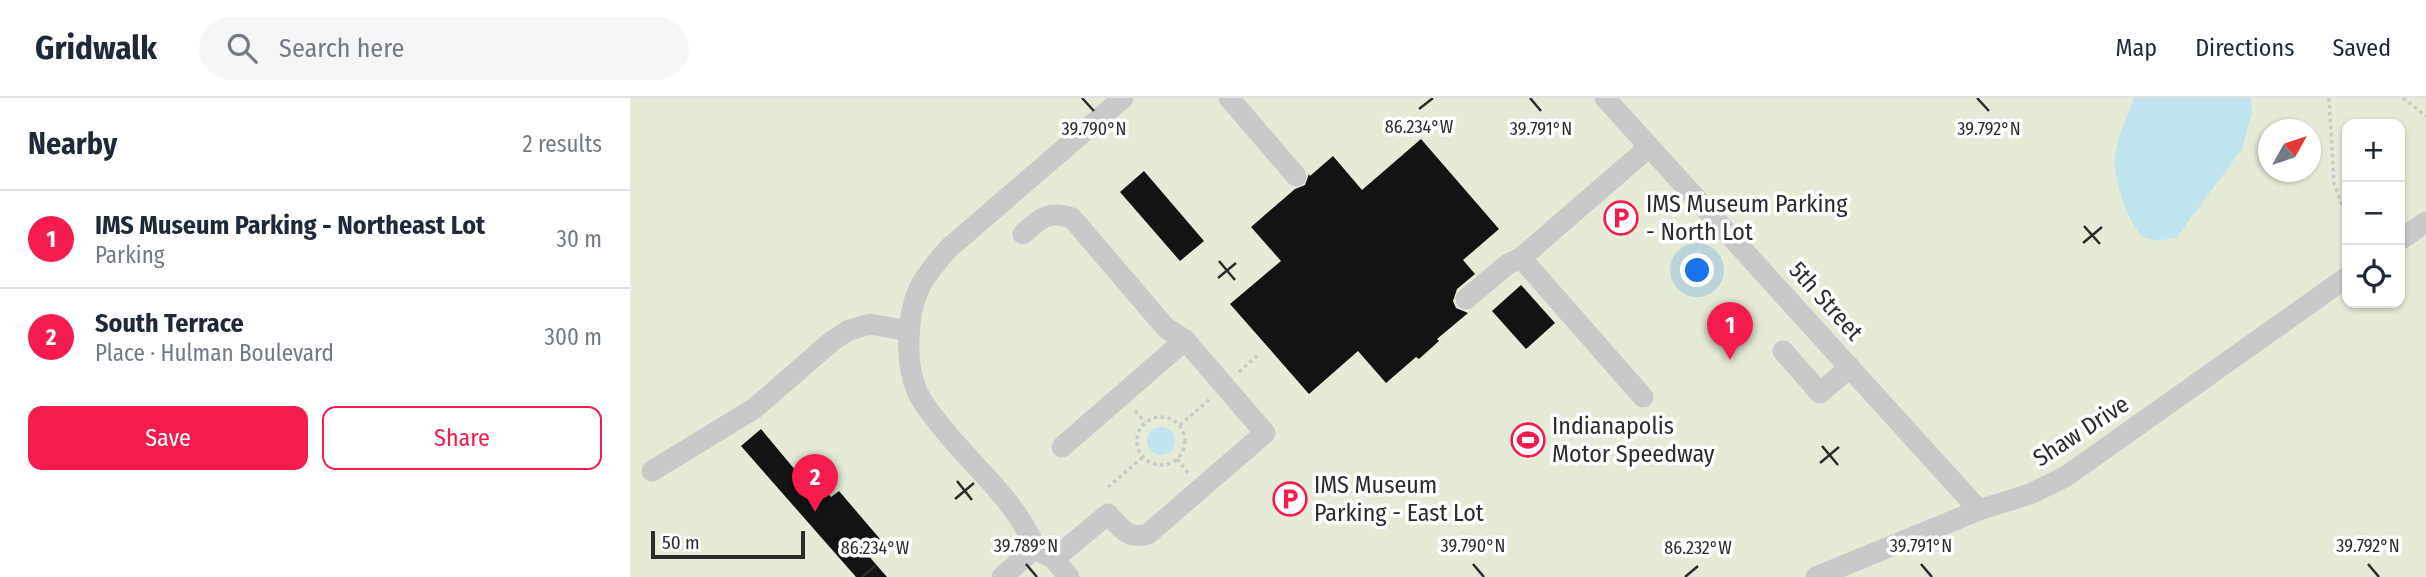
<!DOCTYPE html>
<meta charset="utf-8">
<style>
body{margin:0;font-family:"Fira Sans Condensed",sans-serif;background:#f6f6f7;color:#1f2937}
.controls{position:absolute;right:21px;top:21px;display:grid;overflow:hidden;border-radius:14px;box-shadow:0 2px 5px #0004}
.controls button{width:63px;height:63px;display:grid;place-items:center;padding:0;border:0;border-bottom:2px solid #e0e1e3;background:#fff;color:#1f2937;font:35px sans-serif}
.compass{position:absolute;left:1628px;top:21px;width:63px;height:63px;border-radius:50%;background:#fff;box-shadow:0 2px 5px #0004;rotate:50deg}
.scale{position:absolute;left:21px;bottom:18px;width:154px;box-sizing:border-box;padding-left:7px;border:4px solid #2c2c2c;border-top:0;font-size:19px;line-height:24px;white-space:nowrap;color:#2c2c2c;-webkit-text-stroke:5px #fff;paint-order:stroke}
.you{position:absolute;left:1068px;top:173px;width:24px;height:24px;margin:-18px;border:5px solid #fff;border-radius:50%;background:#1a73e8;box-shadow:0 0 0 10px #1a73e833}
.badge{display:grid;place-items:center;width:46px;height:46px;border-radius:50%;background:#f41c4d;color:#fff;font-size:23px;font-weight:700}
.pin{position:absolute;translate:-50% -58px;filter:drop-shadow(0 2px 4px #0008)}
.pin::after{content:'';position:absolute;top:37px;width:24px;height:21px;background:inherit;clip-path:polygon(0 0,100% 0,50% 100%)}
.list{margin:0;padding:0;list-style:none}
h2{display:flex;justify-content:space-between;align-items:center;height:91px;margin:0;padding:0 28px;font-size:30px}
h2 small{font-size:23px;font-weight:400;color:#747a83}
.list li{display:grid;grid-template-columns:46px 1fr auto;gap:21px;align-items:center;box-sizing:border-box;height:98px;padding:0 28px;border-top:2px solid #e0e1e3}
.list b{display:block;font-size:26px;white-space:nowrap}
.list p{margin:0;font-size:23px;white-space:nowrap;color:#747a83}
.list em{font-size:23px;font-style:normal;color:#747a83}
.actions{display:flex;gap:14px;padding:21px 28px}
.actions a{flex:1;padding:16px 0;border:2px solid #f41c4d;border-radius:14px;text-align:center;font-size:24px;color:#f41c4d}
.actions .main{background:#f41c4d;color:#fff}
.icon{flex:none;width:38px;height:38px;fill:none;stroke:currentColor;stroke-width:2;stroke-linecap:round;stroke-linejoin:round}
.map{position:relative;flex:none;width:1796px;height:479px;overflow:hidden}
header{display:flex;align-items:center;gap:42px;box-sizing:border-box;height:98px;padding:0 35px;background:#fff;border-bottom:2px solid #e0e1e3}
header strong{font-size:33px}
nav{display:flex;gap:38px;margin-inline-start:auto;font-size:24px}
.search{width:490px;height:63px;background:#f6f6f7;display:flex;align-items:center;gap:18px;box-sizing:border-box;padding:0 24px;border-radius:38px;color:#747a83;font-size:26px}
main{display:flex}
aside{flex:1;background:#fff}
.map>svg:first-child{display:block}
</style>
<header>
<strong>Gridwalk</strong>
<div class="search"><svg class="icon" aria-label="search" viewBox="0 0 24 24"><circle cx="10" cy="10" r="6"/><path d="M15 15l6 6"/></svg>Search here</div>
<nav><a>Map</a><a>Directions</a><a>Saved</a></nav>
</header>
<main>
<aside>
<h2>Nearby<small>2 results</small></h2>
<ul class="list">
<li><span class="badge">1</span><div><b>IMS Museum Parking - Northeast Lot</b><p>Parking</p></div><em>30 m</em></li>
<li><span class="badge">2</span><div><b>South Terrace</b><p>Place · Hulman Boulevard</p></div><em>300 m</em></li>
</ul>
<div class="actions"><a class="main">Save</a><a>Share</a></div>
</aside>
<div class="map">
<svg width="1796" height="479" viewBox="0 0 1796 479">
<rect width="100%" height="100%" fill="#fff"/>
<path fill="#e5ebd7" fill-rule="evenodd" d="M0,0H1796V479H0ZM1717,26H1770V205H1717ZM1638,32H1680V74H1638Z"/>
<g fill="#c1e3ee">
<path d="M1504,0H1621L1622,15L1612,51L1546,140C1535,141 1524,145 1514,139C1498,129 1482,75 1485,58C1488,37 1497,19 1504,0Z"/>
<circle cx="531" cy="343" r="14"/>
</g>
<g fill="#131313">
<path d="M791,41L869,131L833,162L845,176L827,191L823,203L826,210L838,215L807,241L809,243L789,261L786,259L756,285L728,253L679,296L600,206L651,163L621,129L665,91L675,87L679,76L680,78L703,58L732,92Z"/>
<path d="M514,73L574,143L550,163L490,94Z"/>
<path d="M891,187L925,225L896,251L862,213Z"/>
<path d="M131,331L186,397L194,390L201,399L209,393L250,441L236,455L257,479H226L111,348Z"/>
</g>
<g fill="none" stroke-linecap="round" stroke-linejoin="round">
<g stroke="#c9c9c9" stroke-width="3.5" stroke-dasharray="3.5 3.5" stroke-linecap="butt">
<path d="M1699,0L1704,85L1717,121"/>
<path d="M1773,0L1796,18"/>
<path d="M1715,160L1714,149L1717,130"/>
<path d="M609,274L629,256"/>
<path d="M505,313L515,324"/>
<circle cx="531" cy="343" r="24"/>
<path d="M550,327L580,301"/>
<path d="M547,361L559,376"/>
<path d="M478,389L513,359"/>
</g>
<g stroke="#c9c9c9" stroke-width="21">
<path d="M599,0L666,78"/>
<path d="M975,0L1349,412"/>
<path d="M393,136C411,120 418,112 442,120L536,230L555,242L635,335L518,436C498,442 491,430 478,416L424,461"/>
<path d="M1770,142L1796,124"/>
<path d="M891,160L1013,299"/>
<path d="M836,201L878,166L891,160L1019,49"/>
<path d="M1153,253L1190,295L1220,269"/>
<path d="M432,349L555,242"/>
<path d="M22,373L125,310L202,243L219,232L240,226L279,233"/>
<path d="M405,450C387,403 342,368 311,328C302,317 292,305 287,293C280,276 278,257 279,240C280,197 292,180 319,150L493,0"/>
<path d="M413,455L424,461L439,479"/>
<path d="M372,479L405,450"/>
<path d="M1186,479L1349,412L1400,396L1435,379L1717,179"/>
</g>
</g>
<path fill="none" stroke="#2c2c2c" stroke-width="2.5" d="M452,0L464,13M900,0L911,13M1347,0L1359,13M789,11L803,0M1454,128L1470,146M1453,145L1472,129M589,163L605,182M588,180L606,165M1192,348L1208,367M1190,365L1209,349M327,383L342,402M325,401L344,385M396,466L407,479M843,466L854,479M1291,466L1302,479M1738,466L1749,479M232,479L245,468M1055,479L1068,468"/>
<defs>
<symbol id="parking-ring" viewBox="-11 -11 22 22"><circle r="9.5" fill="#fff" stroke="#f41c4d" stroke-width="1.5"/><path d="M-3.5-5.5H1a3.5 3.5 0 0 1 0 7H-1V5.5H-3.5ZM-1-3.4V-.6H.8a1.4 1.4 0 0 0 0-2.8Z" fill="#f41c4d"/></symbol>
<symbol id="stadium-ring" viewBox="-11 -11 22 22"><circle r="9.5" fill="#fff" stroke="#f41c4d" stroke-width="1.5"/><path d="M0-5a6.5 5 0 1 0 0 10a6.5 5 0 1 0 0-10ZM-3.5-1.8h7v3.6h-7Z" fill="#f41c4d"/></symbol>
</defs>
<g fill-rule="evenodd">
<use href="#parking-ring" x="972" y="101" width="38" height="38"/>
<use href="#stadium-ring" x="879" y="323" width="38" height="38"/>
<use href="#parking-ring" x="641" y="382" width="38" height="38"/>
</g>
<g text-anchor="middle" dominant-baseline="central" stroke-width="7" stroke-linejoin="round" paint-order="stroke">
<g font-size="24" fill="#2c2c2c" stroke="#fff" text-anchor="start">
<text x="1016" y="106">IMS Museum Parking<tspan x="1016" dy="28">- North Lot</tspan></text>
<text x="922" y="328">Indianapolis<tspan x="922" dy="28">Motor Speedway</tspan></text>
<text x="684" y="387">IMS Museum<tspan x="684" dy="28">Parking - East Lot</tspan></text>
</g>
<g font-size="24" fill="#2c2c2c" stroke="#fff">
<text transform="translate(1196 203) rotate(48)">5th Street</text>
<text transform="translate(1451 333) rotate(-33)">Shaw Drive</text>
</g>
</g>
<g font-size="18" text-anchor="middle" fill="#2c2c2c" stroke="#fff" stroke-width="7" stroke-linejoin="round" paint-order="stroke">
<text x="789" y="35">86.234°W</text>
<text x="1359" y="37">39.792°N</text>
<text x="464" y="37">39.790°N</text>
<text x="911" y="37">39.791°N</text>
<text x="396" y="454">39.789°N</text>
<text x="843" y="454">39.790°N</text>
<text x="1291" y="454">39.791°N</text>
<text x="1738" y="454">39.792°N</text>
<text x="245" y="456">86.234°W</text>
<text x="1068" y="456">86.232°W</text>
</g>
</svg>
<div class="controls">
<button>+</button>
<button>−</button>
<button><svg class="icon" aria-label="locate" viewBox="0 0 24 24"><circle cx="12" cy="12" r="6"/><path d="M12 2v4M12 18v4M2 12h4M18 12h4"/></svg></button>
</div>
<svg class="compass" viewBox="-18 -18 36 36"><path d="M0-13l5 13h-10z" fill="#e53935"/><path d="M0 13l5-13h-10z" fill="#747a83"/></svg>
<div class="scale">50 m</div>
<div class="you"></div>
<div class="pin badge" style="left:1100px;top:262px">1</div>
<div class="pin badge" style="left:185px;top:414px">2</div>
</div>
</main>
